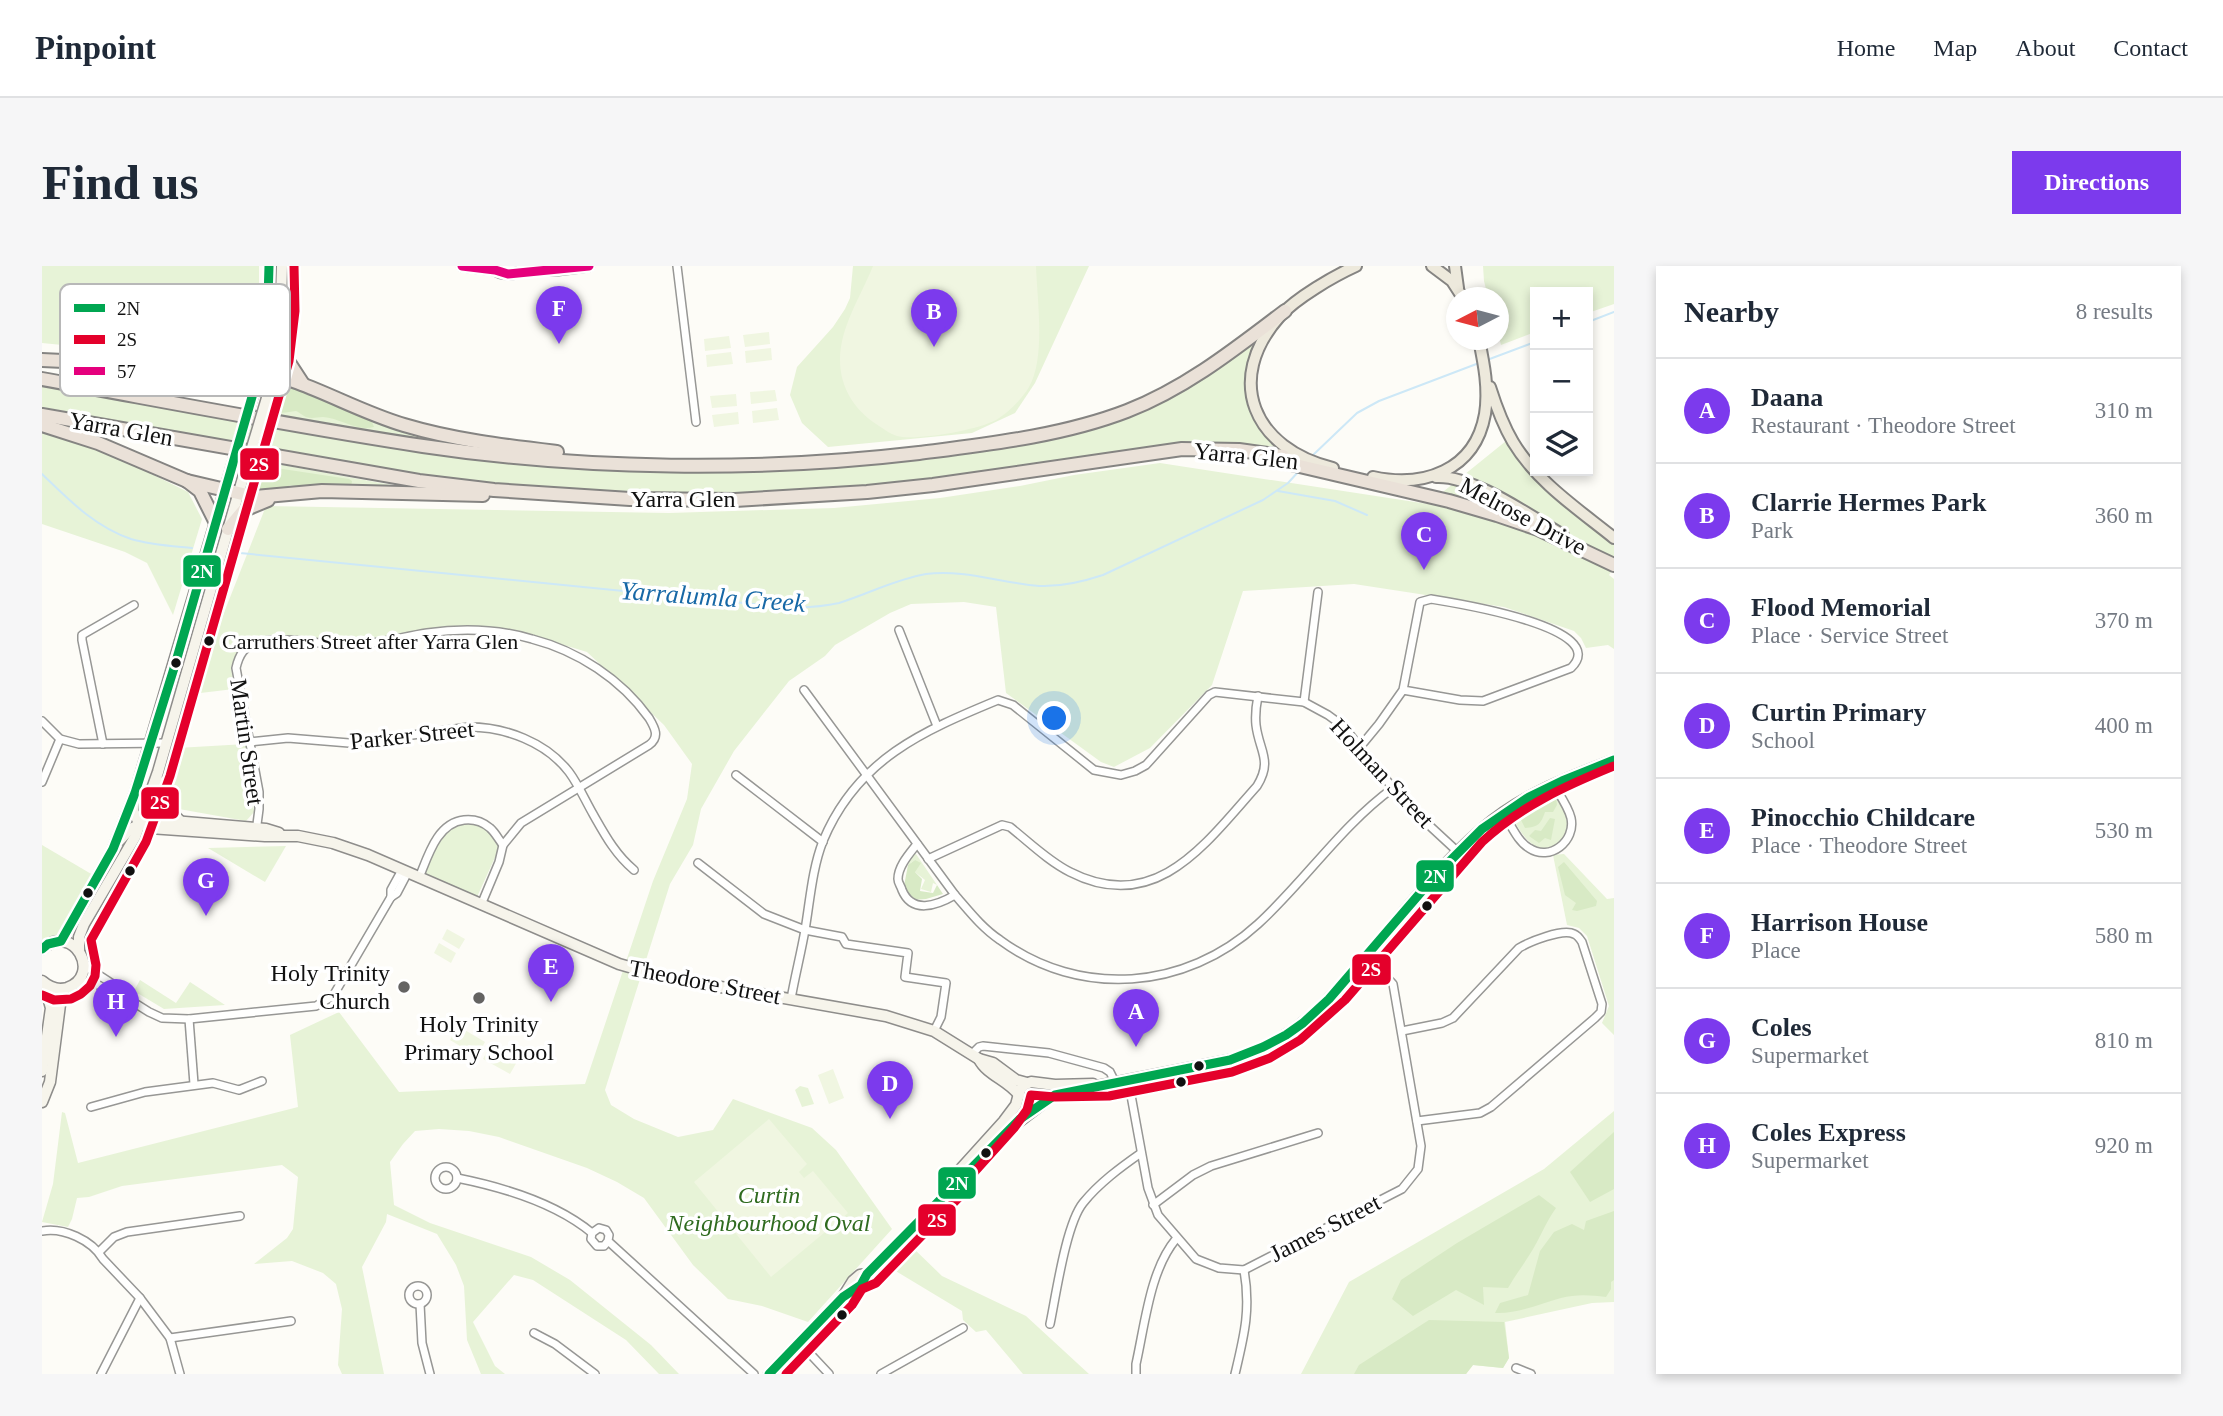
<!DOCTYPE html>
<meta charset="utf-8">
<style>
body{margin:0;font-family:Georgia,serif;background:#f6f6f7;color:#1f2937}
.controls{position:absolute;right:21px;top:21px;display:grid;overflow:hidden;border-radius:0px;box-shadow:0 4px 10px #0003}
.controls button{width:63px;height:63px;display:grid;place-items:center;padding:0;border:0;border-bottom:2px solid #e0e1e3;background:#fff;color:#1f2937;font:35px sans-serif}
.compass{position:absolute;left:1404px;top:21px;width:63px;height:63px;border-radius:50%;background:#fff;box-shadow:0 4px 10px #0003;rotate:264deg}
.you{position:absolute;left:1013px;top:453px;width:24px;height:24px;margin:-18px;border:5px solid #fff;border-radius:50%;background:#1a73e8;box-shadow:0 0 0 10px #1a73e833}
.badge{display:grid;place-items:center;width:46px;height:46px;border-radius:50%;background:#7c3aed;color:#fff;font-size:23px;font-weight:700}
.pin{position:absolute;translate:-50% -58px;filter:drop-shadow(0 2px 4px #0008)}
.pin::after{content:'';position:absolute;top:37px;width:24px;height:21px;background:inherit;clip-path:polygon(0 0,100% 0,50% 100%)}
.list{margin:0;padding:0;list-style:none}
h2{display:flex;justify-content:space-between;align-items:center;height:91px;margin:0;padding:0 28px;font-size:30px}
h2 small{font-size:23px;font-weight:400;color:#747a83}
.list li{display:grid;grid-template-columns:46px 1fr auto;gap:21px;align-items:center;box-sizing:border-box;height:105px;padding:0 28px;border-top:2px solid #e0e1e3}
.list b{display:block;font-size:26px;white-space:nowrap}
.list p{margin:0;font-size:23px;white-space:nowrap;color:#747a83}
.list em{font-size:23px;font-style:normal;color:#747a83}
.icon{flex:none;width:38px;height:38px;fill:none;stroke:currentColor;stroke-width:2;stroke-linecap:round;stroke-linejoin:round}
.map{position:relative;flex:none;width:1572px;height:1108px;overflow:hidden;border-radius:0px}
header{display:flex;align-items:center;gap:42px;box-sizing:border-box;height:98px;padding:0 35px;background:#fff;border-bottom:2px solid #e0e1e3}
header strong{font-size:33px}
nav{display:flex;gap:38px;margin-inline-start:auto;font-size:24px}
.intro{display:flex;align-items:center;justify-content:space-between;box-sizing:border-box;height:168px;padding:0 42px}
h1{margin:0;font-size:49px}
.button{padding:18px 32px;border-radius:0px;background:#7c3aed;color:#fff;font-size:24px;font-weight:700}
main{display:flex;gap:42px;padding:0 42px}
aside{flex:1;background:#fff;border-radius:0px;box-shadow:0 4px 10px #0003}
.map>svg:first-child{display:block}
</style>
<header>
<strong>Pinpoint</strong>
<nav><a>Home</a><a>Map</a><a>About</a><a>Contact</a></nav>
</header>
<div class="intro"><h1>Find us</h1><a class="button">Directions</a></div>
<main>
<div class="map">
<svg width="1572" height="1108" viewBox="0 0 1572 1108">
<rect width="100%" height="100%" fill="#fdfcf7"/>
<g fill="#e7f3d7">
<path d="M0,0H217V30L172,94L0,77Z"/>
<path d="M811,0H1047L993,117L973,147L930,167L786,181L760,157L748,129L755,101L791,61L803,43L808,32Z"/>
<path d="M1441,0H1572V38L1546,47V26H1493V66L1459,79L1457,70L1456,32L1446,31L1442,15Z"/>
<path d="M1221,67L1208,109L1227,172L1238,184L1205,181L829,222L640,230L460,218L362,206L0,141V119L373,184L760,201L1076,153Z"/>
<path d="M239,115L416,177V179L227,147Z"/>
<path d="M0,165L53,180L146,226L160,253L131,349L105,297L83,286L0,258Z"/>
<path d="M1464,175L1526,242L1572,277V301L1567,309L1572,313V383L1566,379L1544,382L1539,372L1532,365L1462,341L1312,318L1201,325L1170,419L1108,482L1072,501L1059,496L964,427L954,341L922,336L869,338L848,347L793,379L783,390L747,415L692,485L659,543L651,579L628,618L563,824L569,839L592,853L636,871L671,864L691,833L770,862L794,884L850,963L766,1056L720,1040L686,1033L651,999L602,932L575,916L545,902L457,871L427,865L397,863L373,865L361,878L348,896L352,939L388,957L489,991L528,1014L609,1079L637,1108H617L584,1074L491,1014L472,1009L431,1056L453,1100L463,1108H439L425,1074L422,1020L414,999L395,968L345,948L344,956L320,1001L342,1108H300L296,1099L300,1043L294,1018L281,1007L250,995L212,998L245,972L251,963L256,911L240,899L80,920L47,931L35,932L30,953L26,961L0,956L11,918L20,846L23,847L36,897L256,841L248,769L297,746L357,826L543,818L611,615L645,533L650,498L622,459L545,386L472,364L411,361L302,376L214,372L198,384L189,401L192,423L150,428L224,240L627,247L792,242L898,232L978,220L1032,209L1118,197L1386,238Z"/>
<path d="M213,194L350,219L369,223L219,227L206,225Z"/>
<path d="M204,478L212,546L204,555L137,543L127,532L125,516L135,482Z"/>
<path d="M1512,526C1516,535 1525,546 1525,556C1526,576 1505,591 1489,577C1480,570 1475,560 1470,550L1482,541Z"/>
<path d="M428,557L445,563L460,576L435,631L382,609C393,584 397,560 428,557Z"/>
<path d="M0,579L51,609L16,670L0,679Z"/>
<path d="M244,580L223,616L166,582Z"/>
<path d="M874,588L895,619L891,617L889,626L879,623L883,614L873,606V594L866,599L869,589Z"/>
<path d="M1522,588L1565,633L1572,632V769L1560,757L1567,740L1545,670L1537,662L1525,659L1511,589Z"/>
<path d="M98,714L134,737L148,716L183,739L122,743L92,725Z"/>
<path d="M758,820L766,822L772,838L760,841L753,824Z"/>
<path d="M1572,845V1036L1550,1037L1463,1056L1467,1092L1461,1102L1431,1099L1424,1108H1259L1307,1016L1502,903Z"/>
<path d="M868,979L900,1010L984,1050L1047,1108H981L944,1064L934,1066L921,1054L920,1045L852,1004Z"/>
</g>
<g fill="#d8eac5">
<path d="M240,118L262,125L329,154L332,161C315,166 298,152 281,151C275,151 270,153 264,151C262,150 255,145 254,145C245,146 237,149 230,143L238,120Z"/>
<path d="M217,202H234L307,213L310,215L309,222L258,221L248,219L238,224L216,226L212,221L211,206Z"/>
<path d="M1505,529L1514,530L1515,539L1511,546H1503C1499,558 1496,561 1483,562L1478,552L1484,545L1490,543L1493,537Z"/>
<path d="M1508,552L1513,553L1509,574L1503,572L1497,577L1487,570L1493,564L1499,565Z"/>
<path d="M873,594L879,597L873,606L880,613L878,625L891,627L895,619L901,628L884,633L870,634L862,620L866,599Z"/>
<path d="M1522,596L1555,635L1554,640L1535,645L1530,644L1534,637L1523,629L1516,601Z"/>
<path d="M1572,866V923L1548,936L1528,906Z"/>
<path d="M1497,929L1514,942C1503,957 1498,973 1488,988C1481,999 1473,1010 1466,1022L1441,1021L1442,1039L1414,1024L1371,1050L1350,1033L1359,1014L1415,977Z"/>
<path d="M1572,945V1014L1569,1016V1023L1564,1031C1548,1029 1534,1028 1519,1032C1497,1038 1476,1048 1453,1047L1458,1037L1486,1029L1498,985L1512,966L1530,958L1542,964L1544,955Z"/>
<path d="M1387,1054L1462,1056L1467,1092L1461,1102L1431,1099L1424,1108H1312L1317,1099Z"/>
</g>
<g fill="#f0f6e1">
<path d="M831,0H994C995,34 1004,91 987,121C980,133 966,147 954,154C936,164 874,175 855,170C848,168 842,163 837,160C813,145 798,122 798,94C798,61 819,30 831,0Z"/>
<path d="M727,66L728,78L703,81L701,69Z"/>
<path d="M687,70L689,82L663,85L662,73Z"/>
<path d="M729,82L730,94L704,97L703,85Z"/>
<path d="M689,86L691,98L665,101L664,89Z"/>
<path d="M733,124L735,135L709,138L708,126Z"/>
<path d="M694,128L695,140L670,142L668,130Z"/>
<path d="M735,142L737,154L711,157L710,145Z"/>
<path d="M696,146L697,158L672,161L670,149Z"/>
<path d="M405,663L423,673L417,683L400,673Z"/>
<path d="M397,677L414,687L409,697L392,687Z"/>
<path d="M416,760L443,776L435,790L408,774Z"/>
<path d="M449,778L476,794L468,808L441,793Z"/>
<path d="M791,803L802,832L787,838L776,809Z"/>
<path d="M727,853L765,898L757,906L762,912L771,905L806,947L729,1011L652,916Z"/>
</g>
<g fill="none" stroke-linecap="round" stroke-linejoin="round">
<g stroke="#cde8f7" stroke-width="2">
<path d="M1546,56L1572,46"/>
<path d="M1445,94L1493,76"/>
<path d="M1270,190L1315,147L1337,135L1437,97"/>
<path d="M0,208C27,234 53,261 89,273C109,279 130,280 150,282"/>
<path d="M1236,225L1293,235L1325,249"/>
<path d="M198,287L732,340C754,342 775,342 797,337C826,328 854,313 884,308C922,303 959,317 997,320C1019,321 1040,316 1061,309L1221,234L1246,217L1257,205"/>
</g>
<defs>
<g id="street">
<path d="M635,0L654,156"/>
<path d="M857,364L895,460"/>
<path d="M762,424L913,629C927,645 940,662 958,674C1038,733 1144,724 1216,658C1264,614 1298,561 1351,522"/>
<path d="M1262,436L1276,326"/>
<path d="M0,455L18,473L37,478L125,477"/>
<path d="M208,476L246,472L307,477L335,474L427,461C463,461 504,476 527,506C536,518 543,534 551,548C563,569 573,588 592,604"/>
<path d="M61,478L40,374V369L92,339"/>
<path d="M1318,481L1337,458L1361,424L1378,336L1389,333C1407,336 1572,361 1529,402L1441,435L1418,434L1361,424"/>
<path d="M694,509L781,576"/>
<path d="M0,516L18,473"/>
<path d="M1461,547C1469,558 1475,575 1487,582C1508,596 1534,575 1529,552C1526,540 1517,528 1511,518"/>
<path d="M214,566L217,543V526L194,402C197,389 202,380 216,376C246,370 277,379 306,379C333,379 359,371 385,367C420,362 456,363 490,373C536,385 579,413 607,452C613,462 618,471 607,479L479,557L461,579L457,596L439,639"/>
<path d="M875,578C868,587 856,600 856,613C856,617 859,620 860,624C870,648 894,640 913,629"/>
<path d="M886,593L960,559L968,561C987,576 1006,595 1028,606C1114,650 1164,577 1215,520C1231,494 1217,485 1214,459C1213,449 1214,440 1216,430"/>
<path d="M656,597L722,648L763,664L800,671L804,678L866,687L863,711L904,717L899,751L892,765"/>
<path d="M377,612C386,590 395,557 422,554C431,553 441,556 448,562C453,566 457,574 461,579"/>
<path d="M349,631V624L360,604"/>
<path d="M42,696L49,704L69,717L80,729L107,746L120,752L147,753L274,740L291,730L349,631L355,627L366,606"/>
<path d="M35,716C52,714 64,724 80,728"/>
<path d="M749,733C753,710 759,687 763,664C768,635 770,603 781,575C815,493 881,465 956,434L971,439L1052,504L1079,509L1093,505L1104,499L1167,429L1173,426L1262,436L1286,449L1301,460L1363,537L1416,586"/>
<path d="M147,753L152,818"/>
<path d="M1360,765L1400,757L1411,752L1477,682C1487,676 1521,662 1532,668C1535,669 1538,673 1540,676L1560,738L1559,746L1553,752L1449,841L1438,847L1375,855"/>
<path d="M930,788L937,781L941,780L1007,787L1062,802L1068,806L1073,816"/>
<path d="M1086,813L1106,922L1116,949L1154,993L1177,1002L1202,1004L1360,923L1376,903L1379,880L1351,718L1333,698L1322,693"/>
<path d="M49,841L103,826L171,817L197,824L220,815"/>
<circle cx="404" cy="912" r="11"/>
<path d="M415,912C460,921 514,937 550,967"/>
<path d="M1111,939L1151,909L1169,900L1276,867"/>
<path d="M0,965C21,961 50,974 61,993L98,1032L128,1072L138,1108"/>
<path d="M566,975L562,980H555L549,973L550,967L557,962L564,964L567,969L566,975L712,1108"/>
<path d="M57,986L72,971L85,966L198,950"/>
<circle cx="376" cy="1029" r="9"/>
<path d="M378,1038L380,1077L388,1108"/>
<path d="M1008,1058C1014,1029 1024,958 1041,937C1057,917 1079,901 1099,887"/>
<path d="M492,1067L513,1078L553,1108"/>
<path d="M128,1072L249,1055"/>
<path d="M757,1076L787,1108"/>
<path d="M1474,1102L1489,1108"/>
<path d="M59,1108L98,1032"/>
<path d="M839,1108L921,1062"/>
<path d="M1094,1108V1098C1103,1058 1108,1004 1134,973"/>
<path d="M1193,1108C1202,1070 1209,1044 1202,1004"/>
</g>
<g id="secondary">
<path d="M420,0L453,4C459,9 473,9 480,5L516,4L547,0"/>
<path d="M211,129C224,86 227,45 227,0"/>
<path d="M225,132L235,93L238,71L240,0"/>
<path d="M115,513L121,537L138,555"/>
<path d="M93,527L91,545L97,557L108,562L223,570H256L291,577L326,589L577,698L622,711L844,750L892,765L937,793L951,797L974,814L985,817"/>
<path d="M78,574L87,564L108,553L224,563L237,567"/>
<path d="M19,675L71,583L93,527L189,203"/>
<path d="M0,683C32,655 61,710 25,722C15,725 7,721 0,715"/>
<path d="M37,684V671L42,658L93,571L116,506L203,205"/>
<path d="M937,793C945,809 966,814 977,829"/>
<path d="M0,805L9,742L2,717"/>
<path d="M0,836L8,816L20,723"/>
<path d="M915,915V907L962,855L974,839L978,824L982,819L989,816L1013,819L1051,818"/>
<path d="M801,1031C812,1026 821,1020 825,1008L969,862L1009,831L1015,828L1188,794C1210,787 1232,777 1251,764C1277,746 1298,721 1319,697C1358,652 1395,602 1440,563C1479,529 1525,512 1572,494"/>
<path d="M727,1108L801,1031L811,1015L818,1009L825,1008"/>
</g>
<g id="primary">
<path d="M1390,0L1410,15L1421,32"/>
<path d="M1413,0L1416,22"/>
<path d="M1448,121C1454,140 1461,159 1471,176C1495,216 1536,243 1572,272"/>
<path d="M1291,202C1212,183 1181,114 1238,50C1254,32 1292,10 1314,0"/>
<path d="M1331,211C1381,222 1433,205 1443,148C1447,123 1442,98 1437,74"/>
<path d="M1394,211C1431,209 1488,250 1521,269"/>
</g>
<g id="highway">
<path d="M238,71L243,79L246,95L261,118"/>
<path d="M0,94L212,104C265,114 311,144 362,159C412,174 464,180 515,186"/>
<path d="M180,101L209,87L225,66"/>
<path d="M0,113C127,136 254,161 381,180C541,204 717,206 877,187C947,178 1020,170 1085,145C1144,122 1193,83 1243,45"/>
<path d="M0,149L377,215L452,224L588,233L693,234L825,226L891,219L1140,183L1197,184L1241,190"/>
<path d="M0,159L56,177L145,215L158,225L174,257"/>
<path d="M1232,194L1407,235L1455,249L1496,263L1572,299"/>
<path d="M145,215L213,231L280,225L441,229"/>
<path d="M186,263L202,244L226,234"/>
</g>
</defs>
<use href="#street" stroke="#979795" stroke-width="10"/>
<use href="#secondary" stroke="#8e8d8b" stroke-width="13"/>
<use href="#primary" stroke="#858482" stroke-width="14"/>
<use href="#highway" stroke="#858482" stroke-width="16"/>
<use href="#street" stroke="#fffffe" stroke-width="7"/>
<use href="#secondary" stroke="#f6f4eb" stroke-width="10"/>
<use href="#primary" stroke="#ede9dc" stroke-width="10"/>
<use href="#highway" stroke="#eae1d8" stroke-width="12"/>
<defs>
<g id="secondary-bridge">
<path d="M189,203L211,129"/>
<path d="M203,205L225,132"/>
</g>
</defs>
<use href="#secondary-bridge" stroke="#8e8d8b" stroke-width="13" stroke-linecap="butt"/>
<use href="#secondary-bridge" stroke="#f6f4eb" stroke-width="10"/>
<defs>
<g id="bus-1">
<path d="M0,683L6,678L19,675L71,583L93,527L133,399L220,96L225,66L227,0"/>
<path d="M727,1108L801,1031L819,1019L825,1008L978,853L1013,829L1188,794L1221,781L1244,769L1261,757L1287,733L1392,611L1440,563L1487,531L1520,515L1572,494"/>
</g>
<g id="bus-2">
<path d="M0,729L12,734L29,733L39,728L48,720L53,710L54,699L49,674L104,576L128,510L247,95L253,45L252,0"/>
<path d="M744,1108L810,1039L820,1023L834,1017L924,924L927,912L972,862L985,844L989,829L1013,831L1067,830L1190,806L1228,792L1258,774L1303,734L1440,576C1479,540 1523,520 1572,500"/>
</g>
<path id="bus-3" d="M420,0L453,4L466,8L547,0"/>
</defs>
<use href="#bus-1" stroke="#fff" stroke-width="14"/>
<use href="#bus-2" stroke="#fff" stroke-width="14"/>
<use href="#bus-3" stroke="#fff" stroke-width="14"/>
<use href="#bus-1" stroke="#00a651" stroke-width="9"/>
<use href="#bus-2" stroke="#e4002b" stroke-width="9"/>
<use href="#bus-3" stroke="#e5007d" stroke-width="9"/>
</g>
<g fill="#111" stroke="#fff" stroke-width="2.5">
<circle cx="167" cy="375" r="6"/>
<circle cx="134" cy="397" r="6"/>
<circle cx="88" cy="605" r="6"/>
<circle cx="46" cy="627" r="6"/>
<circle cx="1385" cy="640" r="6"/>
<circle cx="1157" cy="800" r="6"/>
<circle cx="1139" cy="816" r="6"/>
<circle cx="944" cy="887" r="6"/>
<circle cx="800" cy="1049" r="6"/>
</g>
<g fill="#646362" stroke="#fff" stroke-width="2.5">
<circle cx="362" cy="721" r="7"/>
<circle cx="437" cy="732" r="7"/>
</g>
<g text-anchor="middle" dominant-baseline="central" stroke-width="7" stroke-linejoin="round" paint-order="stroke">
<g font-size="22" fill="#111" stroke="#fff" text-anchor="start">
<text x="180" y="375">Carruthers Street after Yarra Glen</text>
</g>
<g font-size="24" fill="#111" stroke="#fff">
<text transform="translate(79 163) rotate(10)">Yarra Glen</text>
<text transform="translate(1204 190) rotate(6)">Yarra Glen</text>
<text x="641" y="233">Yarra Glen</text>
<text transform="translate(1481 250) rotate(28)">Melrose Drive</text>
<text transform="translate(370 469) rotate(-6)">Parker Street</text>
<text transform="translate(205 476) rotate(82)">Martin Street</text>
<text transform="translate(1340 507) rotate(47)">Holman Street</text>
<text transform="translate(663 716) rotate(11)">Theodore Street</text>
<text transform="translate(1283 962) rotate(-27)">James Street</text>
</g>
<g font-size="24" fill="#111" stroke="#fff" text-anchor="end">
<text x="348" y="707">Holy Trinity<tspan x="348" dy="28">Church</tspan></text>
<text x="437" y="758" text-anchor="middle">Holy Trinity<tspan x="437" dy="28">Primary School</tspan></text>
</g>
<g font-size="24" font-style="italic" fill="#2f6b1f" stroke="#fff">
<text x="727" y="929">Curtin<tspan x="727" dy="28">Neighbourhood Oval</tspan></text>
</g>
<g font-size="26" font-style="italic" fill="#1768a6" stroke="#fff">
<text transform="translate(671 331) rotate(4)">Yarralumla Creek</text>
</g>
</g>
<rect x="18" y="18" width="230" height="112" rx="10" fill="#fff" stroke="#b8b8b8" stroke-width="2"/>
<rect x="32" y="38" width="31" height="8" fill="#00a651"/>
<rect x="32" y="69" width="31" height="9" fill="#e4002b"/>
<rect x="32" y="101" width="31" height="8" fill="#e5007d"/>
<g font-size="19" fill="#111">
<text x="75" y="49">2N</text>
<text x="75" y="80">2S</text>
<text x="75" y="112">57</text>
</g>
<g stroke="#fff" stroke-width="2.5">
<rect x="197" y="181" width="41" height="34" rx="7" fill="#e4002b"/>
<rect x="140" y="288" width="40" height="34" rx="7" fill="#00a651"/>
<rect x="98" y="520" width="40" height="34" rx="7" fill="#e4002b"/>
<rect x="1373" y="593" width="40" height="34" rx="7" fill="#00a651"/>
<rect x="1309" y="687" width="41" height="33" rx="7" fill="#e4002b"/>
<rect x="895" y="900" width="40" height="34" rx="7" fill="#00a651"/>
<rect x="875" y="937" width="40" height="34" rx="7" fill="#e4002b"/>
</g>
<g font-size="19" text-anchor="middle" font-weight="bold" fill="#fff">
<text x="217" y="205">2S</text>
<text x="160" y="312">2N</text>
<text x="118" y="543">2S</text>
<text x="1393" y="617">2N</text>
<text x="1329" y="710">2S</text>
<text x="915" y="924">2N</text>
<text x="895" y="961">2S</text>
</g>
</svg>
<div class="controls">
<button>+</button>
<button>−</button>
<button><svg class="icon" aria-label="layers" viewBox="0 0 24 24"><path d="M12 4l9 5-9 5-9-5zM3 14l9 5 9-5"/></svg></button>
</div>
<svg class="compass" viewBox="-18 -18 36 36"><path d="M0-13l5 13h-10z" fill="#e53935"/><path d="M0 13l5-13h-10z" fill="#747a83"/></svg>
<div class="you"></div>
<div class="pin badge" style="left:1094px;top:781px">A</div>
<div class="pin badge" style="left:892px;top:81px">B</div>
<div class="pin badge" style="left:1382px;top:304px">C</div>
<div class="pin badge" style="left:848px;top:853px">D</div>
<div class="pin badge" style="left:509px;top:736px">E</div>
<div class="pin badge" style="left:517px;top:78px">F</div>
<div class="pin badge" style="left:164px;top:650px">G</div>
<div class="pin badge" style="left:74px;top:771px">H</div>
</div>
<aside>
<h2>Nearby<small>8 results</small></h2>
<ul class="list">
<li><span class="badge">A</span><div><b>Daana</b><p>Restaurant · Theodore Street</p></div><em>310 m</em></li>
<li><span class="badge">B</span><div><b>Clarrie Hermes Park</b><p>Park</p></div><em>360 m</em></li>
<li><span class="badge">C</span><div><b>Flood Memorial</b><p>Place · Service Street</p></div><em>370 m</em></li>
<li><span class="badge">D</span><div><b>Curtin Primary</b><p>School</p></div><em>400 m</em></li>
<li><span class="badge">E</span><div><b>Pinocchio Childcare</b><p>Place · Theodore Street</p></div><em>530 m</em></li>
<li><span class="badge">F</span><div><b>Harrison House</b><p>Place</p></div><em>580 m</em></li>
<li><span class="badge">G</span><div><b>Coles</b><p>Supermarket</p></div><em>810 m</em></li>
<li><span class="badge">H</span><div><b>Coles Express</b><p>Supermarket</p></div><em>920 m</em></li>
</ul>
</aside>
</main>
